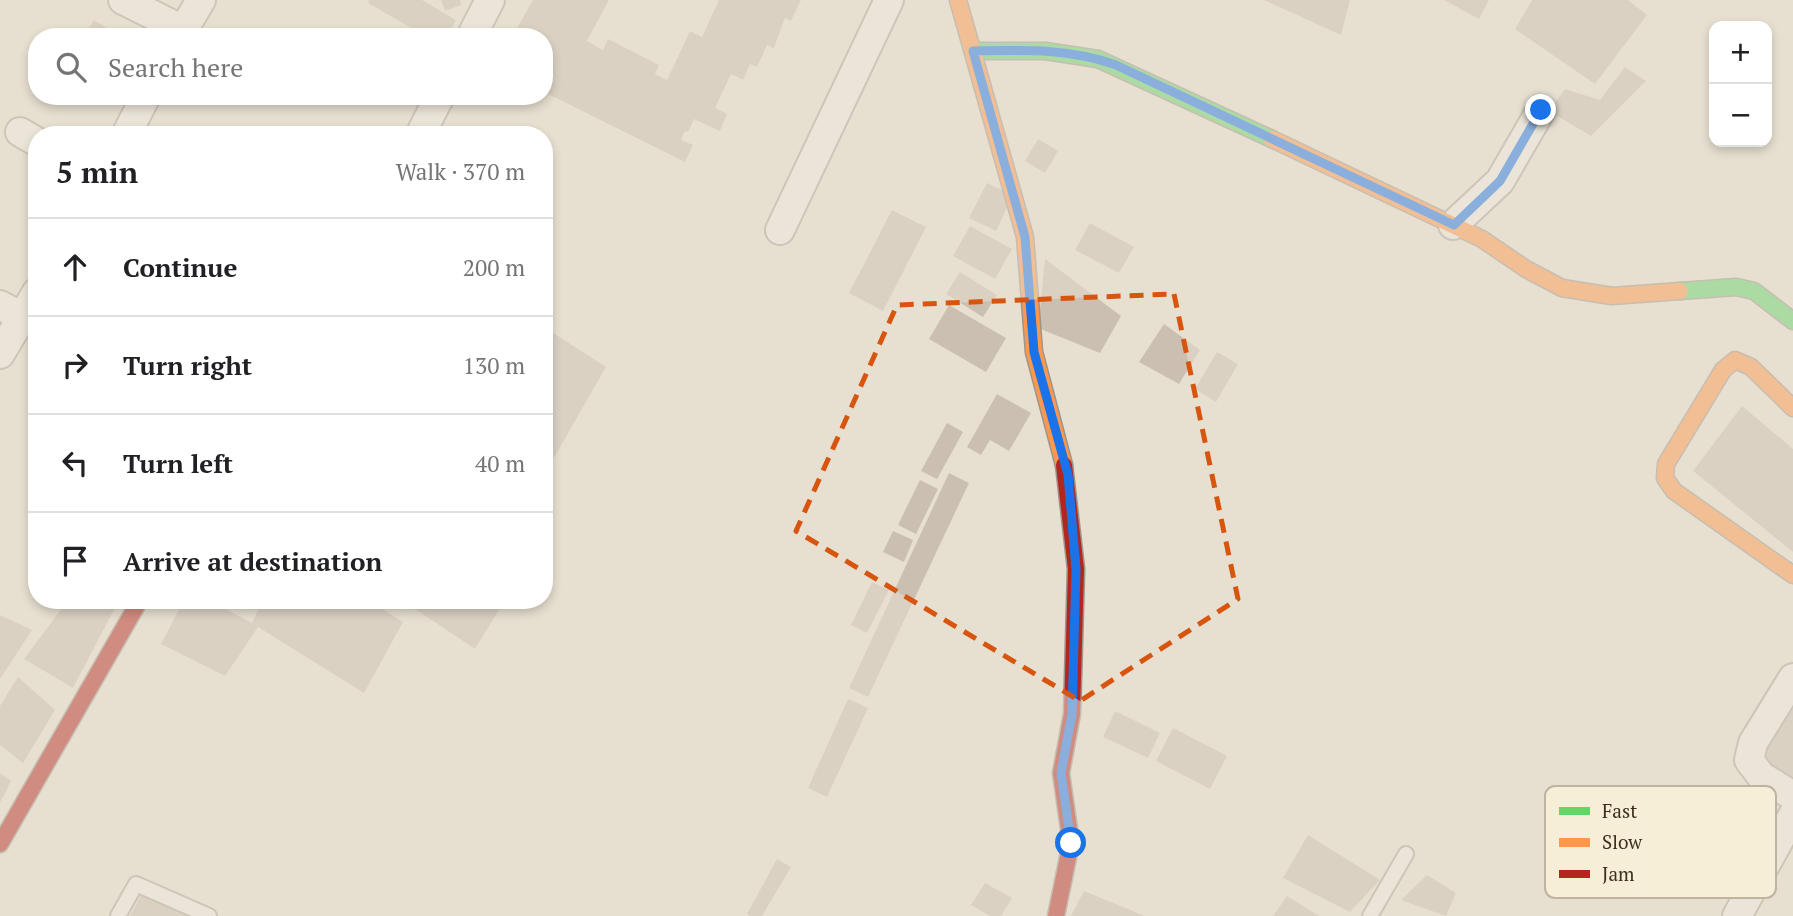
<!DOCTYPE html>
<meta charset="utf-8">
<style>
body{margin:0;font-family:"PT Serif",serif;background:#f2f2f2;color:#202124}
.controls{position:absolute;right:21px;top:21px;display:grid;overflow:hidden;border-radius:14px;box-shadow:0 4px 10px #0003}
.controls button{width:63px;height:63px;display:grid;place-items:center;padding:0;border:0;border-bottom:2px solid #e0e0e0;background:#fff;color:#202124;font:35px sans-serif}
.stop{position:absolute;width:21px;height:21px;margin:-16px;border:5px solid #1a73e8;border-radius:50%;background:#fff}
.stop.end{background:#1a73e8;border-color:#fff;box-shadow:0 2px 7px #0008}
.list{margin:0;padding:0;list-style:none}
h2{display:flex;justify-content:space-between;align-items:center;height:91px;margin:0;padding:0 28px;font-size:30px}
h2 small{font-size:23px;font-weight:400;color:#757577}
.list li{display:grid;grid-template-columns:46px 1fr auto;gap:21px;align-items:center;box-sizing:border-box;height:98px;padding:0 28px;border-top:2px solid #e0e0e0}
.list b{display:block;font-size:26px;white-space:nowrap}
.list em{font-size:23px;font-style:normal;color:#757577}
.icon{flex:none;width:38px;height:38px;fill:none;stroke:currentColor;stroke-width:2;stroke-linecap:round;stroke-linejoin:round}
.map{position:relative;flex:none;width:1793px;height:916px;overflow:hidden}
.search{position:absolute;background:#fff;box-shadow:0 4px 10px #0003;left:28px;top:28px;width:525px;height:77px;display:flex;align-items:center;gap:18px;box-sizing:border-box;padding:0 24px;border-radius:28px;color:#757577;font-size:26px}
.panel{position:absolute;background:#fff;box-shadow:0 4px 10px #0003;left:28px;top:126px;width:525px;height:483px;border-radius:28px}
.map>svg:first-child{display:block}
</style>
<div class="map">
<svg width="1793" height="916" viewBox="0 0 1793 916">
<rect width="100%" height="100%" fill="#e7e0d1"/>
<g fill="#cbbfb2">
<path d="M369,0H422L456,20L447,37H427L368,3Z"/>
<path d="M441,0H460L461,5L445,11Z"/>
<path d="M533,0H609L587,41L603,50L608,39L659,65L655,74L667,80L690,31L702,37L719,0H801L791,21L785,18L774,48L767,45L757,67L750,64L743,80L731,74L715,108L727,114L720,131L694,119L688,132L685,131L681,140L693,145L685,162L544,92V37H512Z"/>
<path d="M1264,0H1350L1341,35Z"/>
<path d="M1444,0H1489L1479,19Z"/>
<path d="M1532,0H1628L1647,15L1595,84L1515,29Z"/>
<path d="M94,20L121,37H84Z"/>
<path d="M1625,67L1646,81L1591,136L1549,111L1565,89L1600,100Z"/>
<path d="M1038,139L1058,151L1045,173L1025,161Z"/>
<path d="M987,183L1013,195L996,231L969,218Z"/>
<path d="M892,210L926,227L883,311L849,293Z"/>
<path d="M1090,223L1134,247L1119,273L1075,250Z"/>
<path d="M970,226L1012,249L995,279L953,256Z"/>
<path d="M1045,259L1121,316L1100,353L1038,328Z"/>
<path d="M960,272L997,295L983,317L946,294Z"/>
<path d="M949,305L1006,338L986,372L929,339Z"/>
<path d="M1164,324L1200,350L1179,384L1139,362Z"/>
<path d="M544,327L606,367L544,475Z"/>
<path d="M1217,352L1238,364L1216,402L1195,389Z"/>
<path d="M997,394L1031,413L1009,451L990,440L981,455L967,447Z"/>
<path d="M1742,406L1793,449V552L1693,471Z"/>
<path d="M947,423L963,432L937,479L921,471Z"/>
<path d="M949,473L969,483L868,697L849,688Z"/>
<path d="M920,480L938,489L916,534L898,525Z"/>
<path d="M893,531L913,540L904,562L883,552Z"/>
<path d="M872,582L889,590L867,633L851,625Z"/>
<path d="M68,600H119L73,688L24,659Z"/>
<path d="M184,600H208L252,623L263,600H368L403,622L364,693L258,627L225,676L161,644Z"/>
<path d="M408,600H505L475,649L406,603Z"/>
<path d="M0,615L32,630L0,679Z"/>
<path d="M18,677L55,710L23,763L0,745V706Z"/>
<path d="M848,699L868,708L827,797L808,788Z"/>
<path d="M1793,701V779L1761,759Z"/>
<path d="M1115,711L1160,733L1148,758L1103,737Z"/>
<path d="M1173,728L1227,756L1210,789L1156,761Z"/>
<path d="M0,773L11,781L0,803Z"/>
<path d="M1308,835L1380,880L1350,912L1283,878Z"/>
<path d="M777,859L791,867L762,916H750L747,914Z"/>
<path d="M1427,875L1456,893L1446,916L1401,900Z"/>
<path d="M985,883L1012,898L1001,916H990L971,905Z"/>
<path d="M143,891L188,916H130Z"/>
<path d="M1084,891L1145,916H1071Z"/>
<path d="M1287,896L1319,916H1273Z"/>
</g>
<g fill="none" stroke-linecap="round" stroke-linejoin="round">
<defs>
<g id="lane">
<path d="M118,916L136,884L209,916"/>
<path d="M1370,916L1406,854"/>
</g>
<g id="street">
<path d="M123,0L183,30"/>
<path d="M179,37L201,0"/>
<path d="M471,37L490,0"/>
<path d="M20,132L37,142"/>
<path d="M126,135L146,96"/>
<path d="M420,135L440,96"/>
<path d="M1453,225L1500,181L1541,110"/>
<path d="M780,230L889,0"/>
<path d="M0,305L22,317"/>
<path d="M0,354L37,292"/>
<path d="M1793,678L1753,743L1749,760L1761,776L1793,796"/>
<path d="M1737,916L1793,815"/>
</g>
<g id="fast">
<path d="M973,51H1045L1098,59L1272,139"/>
<path d="M1680,291L1736,287L1754,291L1793,321"/>
</g>
<g id="slow">
<path d="M958,0L1025,237L1034,352L1064,465"/>
<path d="M1272,139L1482,239L1526,269L1562,288L1612,296L1680,291"/>
<path d="M1793,408L1751,367L1735,360L1723,370L1666,464L1665,478L1674,491L1793,575"/>
</g>
<g id="jam">
<path d="M0,844L140,600"/>
<path d="M1056,916L1071,843L1061,773L1072,714L1076,569L1064,465"/>
</g>
</defs>
<use href="#lane" stroke="#ada599" stroke-width="18"/>
<use href="#street" stroke="#ada599" stroke-width="32"/>
<use href="#fast" stroke="#9c958a" stroke-width="19"/>
<use href="#slow" stroke="#9c958a" stroke-width="19"/>
<use href="#jam" stroke="#9c958a" stroke-width="19"/>
<use href="#lane" stroke="#efebe3" stroke-width="14"/>
<use href="#street" stroke="#efebe3" stroke-width="28"/>
<use href="#fast" stroke="#63d668" stroke-width="16"/>
<use href="#slow" stroke="#ff974d" stroke-width="16"/>
<use href="#jam" stroke="#b3261e" stroke-width="16"/>
</g>
<g fill="none" stroke-linecap="round" stroke-linejoin="round">
<path stroke="#1a73e8" stroke-width="9" d="M1071,843L1061,773L1072,714L1076,569L1068,475L1034,352L1025,237L973,51C1023,50 1068,48 1116,65L1454,225L1500,181L1541,110"/>
</g>
<path d="M0 0H1793V916H0ZM1174,294L1238,599L1080,701L796,531L897,305Z" fill="#e7e0d1" fill-opacity=".55" fill-rule="evenodd"/>
<path fill="none" stroke="#d7550e" stroke-width="5" stroke-dasharray="14 9" stroke-linejoin="round" d="M1174,294L1238,599L1080,701L796,531L897,305Z"/>
<rect x="1545" y="786" width="231" height="112" rx="10" fill="#f7eed8" stroke="#bfb4a1" stroke-width="2"/>
<rect x="1559" y="807" width="31" height="8" fill="#63d668"/>
<rect x="1559" y="838" width="31" height="9" fill="#ff974d"/>
<rect x="1559" y="870" width="31" height="8" fill="#b3261e"/>
<g font-size="19" fill="#3d2e20">
<text x="1602" y="818">Fast</text>
<text x="1602" y="849">Slow</text>
<text x="1602" y="881">Jam</text>
</g>
</svg>
<div class="controls">
<button>+</button>
<button>−</button>
</div>
<div class="stop" style="left:1071px;top:843px"></div>
<div class="stop end" style="left:1541px;top:110px"></div>
<div class="search"><svg class="icon" aria-label="search" viewBox="0 0 24 24"><circle cx="10" cy="10" r="6"/><path d="M15 15l6 6"/></svg>Search here</div>
<section class="panel">
<h2>5 min<small>Walk · 370 m</small></h2>
<ul class="list">
<li><svg class="icon" aria-label="ahead" viewBox="0 0 24 24"><path d="M12 20V5M6 11l6-6 6 6"/></svg><div><b>Continue</b></div><em>200 m</em></li>
<li><svg class="icon" aria-label="right" viewBox="0 0 24 24"><path d="M7 20v-9h11M14 6l5 5-5 5"/></svg><div><b>Turn right</b></div><em>130 m</em></li>
<li><svg class="icon" aria-label="left" viewBox="0 0 24 24"><path d="M17 20v-9H6M10 6l-5 5 5 5"/></svg><div><b>Turn left</b></div><em>40 m</em></li>
<li><svg class="icon" aria-label="arrive" viewBox="0 0 24 24"><path d="M6 21V4h12l-3 4 3 4H6"/></svg><div><b>Arrive at destination</b></div></li>
</ul>
</section>
</div>
